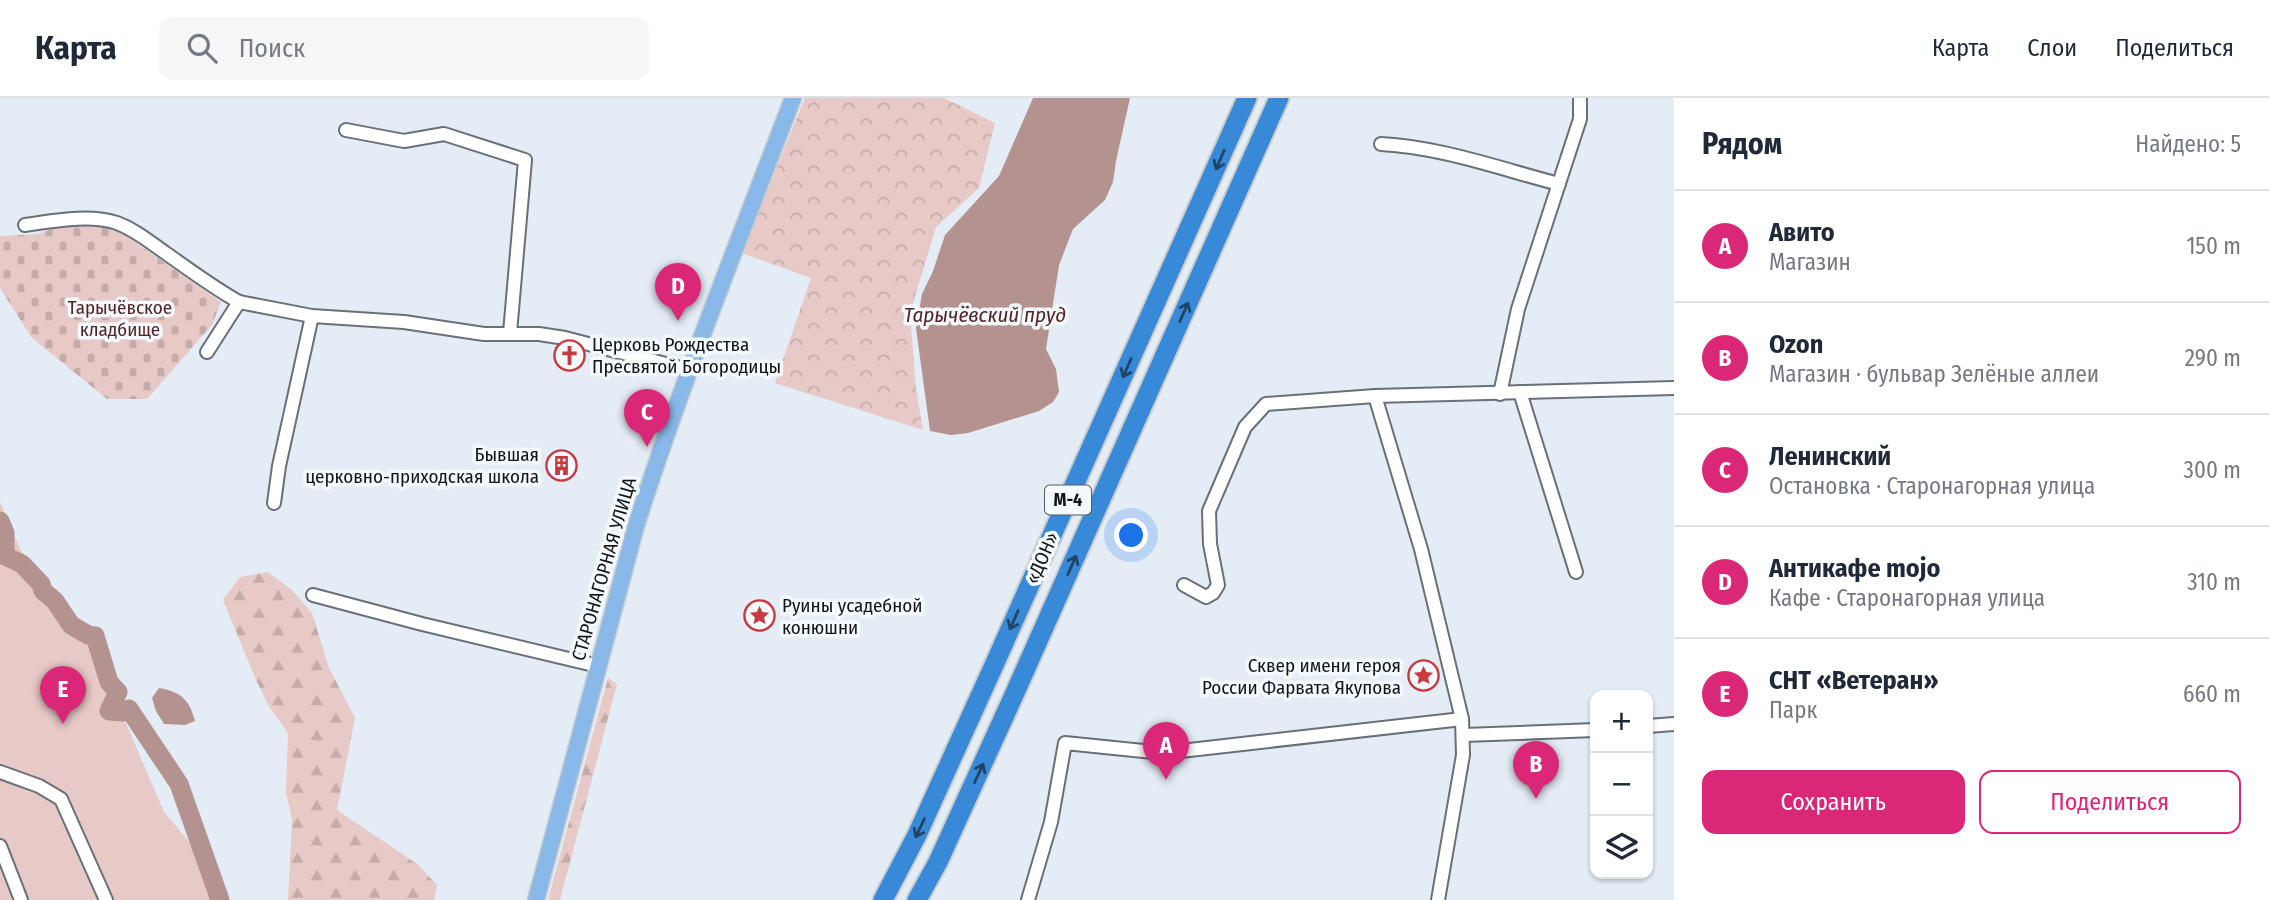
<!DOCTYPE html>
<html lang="ru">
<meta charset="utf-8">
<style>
body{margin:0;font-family:"Fira Sans Condensed",sans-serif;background:#f6f6f7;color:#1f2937}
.controls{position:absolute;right:21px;bottom:21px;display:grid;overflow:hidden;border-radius:14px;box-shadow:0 2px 5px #0004}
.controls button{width:63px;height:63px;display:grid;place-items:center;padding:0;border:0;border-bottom:2px solid #e0e1e3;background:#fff;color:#1f2937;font:35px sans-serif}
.you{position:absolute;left:1132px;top:438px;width:24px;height:24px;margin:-18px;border:5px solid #fff;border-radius:50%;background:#1a73e8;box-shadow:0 0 0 10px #1a73e833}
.badge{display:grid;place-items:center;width:46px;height:46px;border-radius:50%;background:#db2777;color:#fff;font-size:23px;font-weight:700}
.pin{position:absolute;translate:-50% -58px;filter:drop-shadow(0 2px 4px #0008)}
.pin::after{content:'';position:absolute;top:37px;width:24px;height:21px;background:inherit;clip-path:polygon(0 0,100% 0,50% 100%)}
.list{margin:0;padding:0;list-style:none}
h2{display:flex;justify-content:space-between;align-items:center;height:91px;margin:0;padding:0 28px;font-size:30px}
h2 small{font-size:23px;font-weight:400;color:#747a83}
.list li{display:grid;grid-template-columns:46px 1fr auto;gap:21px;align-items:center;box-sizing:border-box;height:112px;padding:0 28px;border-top:2px solid #e0e1e3}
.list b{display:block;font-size:26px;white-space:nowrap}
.list p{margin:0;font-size:23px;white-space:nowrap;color:#747a83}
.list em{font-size:23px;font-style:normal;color:#747a83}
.actions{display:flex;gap:14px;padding:21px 28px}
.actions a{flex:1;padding:16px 0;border:2px solid #db2777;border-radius:14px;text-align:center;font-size:24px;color:#db2777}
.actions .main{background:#db2777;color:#fff}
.icon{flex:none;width:38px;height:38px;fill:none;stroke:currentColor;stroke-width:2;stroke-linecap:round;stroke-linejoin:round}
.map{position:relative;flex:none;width:1674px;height:802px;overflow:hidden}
header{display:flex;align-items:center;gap:42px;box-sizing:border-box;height:98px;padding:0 35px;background:#fff;border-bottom:2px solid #e0e1e3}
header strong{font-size:33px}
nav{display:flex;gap:38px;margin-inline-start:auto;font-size:24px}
.search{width:490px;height:63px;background:#f6f6f7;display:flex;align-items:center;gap:18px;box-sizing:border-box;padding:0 24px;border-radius:14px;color:#747a83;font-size:26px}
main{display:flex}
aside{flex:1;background:#fff}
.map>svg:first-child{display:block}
</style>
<header>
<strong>Карта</strong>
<div class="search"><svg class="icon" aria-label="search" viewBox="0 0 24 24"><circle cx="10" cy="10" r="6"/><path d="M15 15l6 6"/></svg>Поиск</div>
<nav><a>Карта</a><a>Слои</a><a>Поделиться</a></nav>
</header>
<main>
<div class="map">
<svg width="1674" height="802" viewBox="0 0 1674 802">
<defs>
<pattern id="forest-firs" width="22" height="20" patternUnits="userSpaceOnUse" patternTransform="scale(1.75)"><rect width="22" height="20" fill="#e7c9c7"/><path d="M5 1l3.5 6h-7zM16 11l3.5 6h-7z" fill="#c5acaa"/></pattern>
<pattern id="cemetery-stones" width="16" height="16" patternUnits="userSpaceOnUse" patternTransform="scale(1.75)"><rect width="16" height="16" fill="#e7c9c7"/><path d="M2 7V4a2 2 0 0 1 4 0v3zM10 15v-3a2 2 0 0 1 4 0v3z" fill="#c5acaa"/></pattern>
<pattern id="park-crowns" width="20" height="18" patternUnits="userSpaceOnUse" patternTransform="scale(1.75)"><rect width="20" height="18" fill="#e7c9c7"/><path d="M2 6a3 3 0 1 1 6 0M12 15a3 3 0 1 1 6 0" fill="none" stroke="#c5acaa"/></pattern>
</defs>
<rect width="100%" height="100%" fill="#e4ecf5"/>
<g fill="url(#forest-firs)">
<path d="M268,474L293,493L312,515L329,570L355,620L337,712L417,766L437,787L434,802H288L292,722L286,694L288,635L270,610L257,584L223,502L240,479Z"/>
<path d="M608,580L617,586L560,802H548Z"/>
</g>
<path fill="url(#cemetery-stones)" d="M63,127L115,130L221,204L212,227L147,301H107L32,240L0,190V138L38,136Z"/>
<path fill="url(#park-crowns)" d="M805,0H944L995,25L979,90L936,129L910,215L916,291L923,332L775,285L811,180L742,155Z"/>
<path fill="#e7c9c7" d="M0,404L21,453L88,537L164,714L220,780L225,802H0Z"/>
<g fill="#b49290">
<path d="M1033,0H1130L1116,63L1113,84L1105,102L1073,131L1059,167L1046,251L1056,271L1059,294L1053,304L1039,313L968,335L951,337L930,333L916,230L922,196L933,173L945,137L999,78Z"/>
<path d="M159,590C182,594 189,602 195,623L185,627L164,626L156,613L152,600Z"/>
</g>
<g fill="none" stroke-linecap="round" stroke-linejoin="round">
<path stroke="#b49290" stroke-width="19" d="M0,423L5,435V458L22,466L41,486L43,493L55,503L71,527L88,537L95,538L109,584L118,594L109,613L123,614L129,611L179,686L220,802"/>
<defs>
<g id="minor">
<path d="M346,32L404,43L444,36L525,62L510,235"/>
<path d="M1381,46C1441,49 1501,71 1559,86"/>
<path d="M25,127C54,123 89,116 117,125C136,132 151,145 167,156C191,173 214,190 239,204"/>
<path d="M207,254L239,204L312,218L404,224L484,236H539L565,240L689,272"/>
<path d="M1520,294L1576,474"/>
<path d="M1500,296L1518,211L1580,21V0"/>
<path d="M1375,298L1421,451L1462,621L1463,657L1438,802"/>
<path d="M274,405L279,368L312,218"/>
<path d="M1184,487L1206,499L1213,495L1218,487L1210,446L1209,413L1245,329L1266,306L1375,298L1674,290"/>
<path d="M313,497L422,526L598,568"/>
<path d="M1648,628L1674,626"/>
<path d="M1464,637L1595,632"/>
<path d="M0,674L39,688L61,701L106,802"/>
<path d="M0,748L21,802"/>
<path d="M1028,802L1051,724L1065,645L1163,655L1462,621"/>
</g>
<path id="major" d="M536,802L636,428C682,283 739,142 793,0"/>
<g id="highway">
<path d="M883,802L917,737L995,565L1247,0"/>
<path d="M917,802L938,764L1014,597L1279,0"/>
</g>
</defs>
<use href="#minor" stroke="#697077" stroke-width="16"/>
<use href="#major" stroke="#cbcccc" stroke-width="19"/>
<use href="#highway" stroke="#cbcccc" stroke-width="23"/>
<use href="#minor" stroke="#fff" stroke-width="12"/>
<use href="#major" stroke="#88b9e8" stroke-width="16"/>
<use href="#highway" stroke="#388ad9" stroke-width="19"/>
</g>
<defs><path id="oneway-shaft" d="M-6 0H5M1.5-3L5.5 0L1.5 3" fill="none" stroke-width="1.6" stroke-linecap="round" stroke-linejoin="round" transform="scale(1.75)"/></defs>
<g stroke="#214465">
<use href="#oneway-shaft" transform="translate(1220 62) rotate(114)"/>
<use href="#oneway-shaft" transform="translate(1184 214) rotate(-66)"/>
<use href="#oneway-shaft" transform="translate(1127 270) rotate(114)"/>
<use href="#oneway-shaft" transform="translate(1072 467) rotate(-66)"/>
<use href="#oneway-shaft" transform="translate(1014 522) rotate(114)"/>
<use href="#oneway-shaft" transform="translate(979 675) rotate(-65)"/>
<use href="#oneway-shaft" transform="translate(920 730) rotate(115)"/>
</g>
<defs>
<symbol id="church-ring" viewBox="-11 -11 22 22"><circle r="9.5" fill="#f4f9fe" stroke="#c83940" stroke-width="1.5"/><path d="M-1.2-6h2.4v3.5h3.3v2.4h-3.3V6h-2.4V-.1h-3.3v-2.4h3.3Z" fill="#c83940"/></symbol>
<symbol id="building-ring" viewBox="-11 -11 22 22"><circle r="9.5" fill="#f4f9fe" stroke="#c83940" stroke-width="1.5"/><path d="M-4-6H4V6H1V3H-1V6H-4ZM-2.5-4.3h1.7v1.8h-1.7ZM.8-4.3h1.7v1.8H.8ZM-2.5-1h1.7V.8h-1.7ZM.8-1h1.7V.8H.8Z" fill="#c83940"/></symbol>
<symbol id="sight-ring" viewBox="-11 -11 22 22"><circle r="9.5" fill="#f4f9fe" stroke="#c83940" stroke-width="1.5"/><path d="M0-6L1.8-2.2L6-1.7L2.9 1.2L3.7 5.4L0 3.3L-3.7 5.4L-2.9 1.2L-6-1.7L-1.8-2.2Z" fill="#c83940"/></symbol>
</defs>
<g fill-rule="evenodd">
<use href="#church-ring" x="552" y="240" width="35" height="35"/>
<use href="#building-ring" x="544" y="350" width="35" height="35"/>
<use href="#sight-ring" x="742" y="500" width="35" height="35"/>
<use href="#sight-ring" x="1406" y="560" width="35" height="35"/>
</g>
<g text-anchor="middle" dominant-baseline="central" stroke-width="7" stroke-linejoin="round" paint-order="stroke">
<rect fill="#f4f9fe" stroke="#56595c" stroke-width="2" x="1045" y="387.5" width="46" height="29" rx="5"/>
<g font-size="18" font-weight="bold" fill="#121517">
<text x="1068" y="402">М-4</text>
</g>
<g font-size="19" fill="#542524" stroke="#f4f9fe">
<text x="120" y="209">Тарычёвское<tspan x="120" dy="22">кладбище</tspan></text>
</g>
<g font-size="19" fill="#121517" stroke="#f4f9fe" text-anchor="start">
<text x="592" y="246">Церковь Рождества<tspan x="592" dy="22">Пресвятой Богородицы</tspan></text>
<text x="539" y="356" text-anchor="end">Бывшая<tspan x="539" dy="22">церковно-приходская школа</tspan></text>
<text x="782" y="507">Руины усадебной<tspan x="782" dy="22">конюшни</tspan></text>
<text x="1401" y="567" text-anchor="end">Сквер имени героя<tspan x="1401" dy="22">России Фарвата Якупова</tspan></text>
</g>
<g font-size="19" fill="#121517" stroke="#f4f9fe">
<text transform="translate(1042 460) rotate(-66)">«ДОН»</text>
<text transform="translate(604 471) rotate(-74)">СТАРОНАГОРНАЯ УЛИЦА</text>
</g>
<g font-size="21" font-style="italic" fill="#542424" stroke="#f4f9fe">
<text x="985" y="217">Тарычёвский пруд</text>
</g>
</g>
</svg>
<div class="controls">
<button>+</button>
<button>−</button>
<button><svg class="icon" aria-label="layers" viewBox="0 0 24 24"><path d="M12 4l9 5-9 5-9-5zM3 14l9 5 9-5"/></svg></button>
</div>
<div class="you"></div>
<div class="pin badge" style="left:1166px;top:682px">A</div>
<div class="pin badge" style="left:1536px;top:701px">B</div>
<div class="pin badge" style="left:647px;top:349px">C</div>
<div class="pin badge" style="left:678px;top:223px">D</div>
<div class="pin badge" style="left:63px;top:626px">E</div>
</div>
<aside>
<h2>Рядом<small>Найдено: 5</small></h2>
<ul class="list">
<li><span class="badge">A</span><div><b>Авито</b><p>Магазин</p></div><em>150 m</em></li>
<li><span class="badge">B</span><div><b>Ozon</b><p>Магазин · бульвар Зелёные аллеи</p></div><em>290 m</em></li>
<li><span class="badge">C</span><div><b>Ленинский</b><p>Остановка · Старонагорная улица</p></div><em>300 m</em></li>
<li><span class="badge">D</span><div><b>Антикафе mojo</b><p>Кафе · Старонагорная улица</p></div><em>310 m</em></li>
<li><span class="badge">E</span><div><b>СНТ «Ветеран»</b><p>Парк</p></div><em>660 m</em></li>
</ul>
<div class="actions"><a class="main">Сохранить</a><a>Поделиться</a></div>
</aside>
</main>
